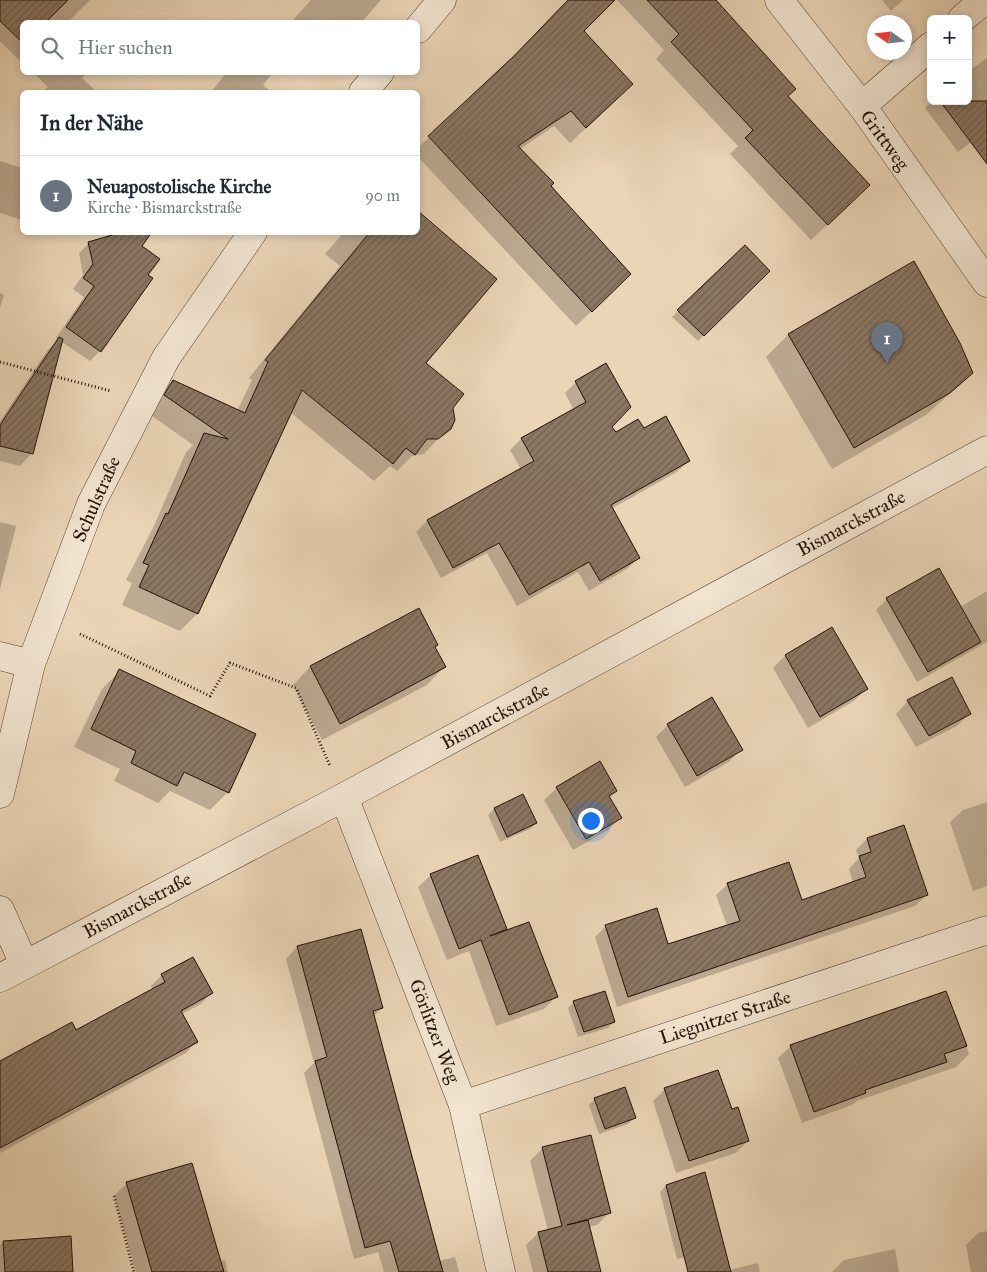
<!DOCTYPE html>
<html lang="de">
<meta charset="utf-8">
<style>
body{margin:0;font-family:"IM FELL Great Primer",serif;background:#f2f2f3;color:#1f2937}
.controls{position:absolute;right:15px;top:15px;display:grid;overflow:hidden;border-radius:8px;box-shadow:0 2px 8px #0003}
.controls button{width:45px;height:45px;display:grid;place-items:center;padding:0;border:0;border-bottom:1px solid #e0e1e3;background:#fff;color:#1f2937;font:25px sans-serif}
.compass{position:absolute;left:867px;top:15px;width:45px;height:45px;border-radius:50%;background:#fff;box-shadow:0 2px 8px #0003;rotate:284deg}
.you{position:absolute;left:590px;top:820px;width:18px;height:18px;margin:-12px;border:4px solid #fff;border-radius:50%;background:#1a73e8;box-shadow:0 0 0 8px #1a73e833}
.badge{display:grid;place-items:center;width:32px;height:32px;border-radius:50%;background:#8f2418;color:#fff;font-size:16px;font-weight:700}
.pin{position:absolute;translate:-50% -41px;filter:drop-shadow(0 1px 2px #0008)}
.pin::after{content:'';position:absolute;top:26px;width:18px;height:15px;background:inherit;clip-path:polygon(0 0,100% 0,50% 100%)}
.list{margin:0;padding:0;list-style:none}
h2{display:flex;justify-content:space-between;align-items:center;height:65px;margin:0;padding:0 20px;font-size:21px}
h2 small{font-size:16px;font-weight:400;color:#747a83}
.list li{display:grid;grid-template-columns:32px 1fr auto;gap:15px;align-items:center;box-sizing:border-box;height:80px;padding:0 20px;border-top:1px solid #e0e1e3}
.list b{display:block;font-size:19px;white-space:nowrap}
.list p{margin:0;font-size:16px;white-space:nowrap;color:#747a83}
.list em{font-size:16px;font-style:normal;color:#747a83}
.icon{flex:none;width:28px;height:28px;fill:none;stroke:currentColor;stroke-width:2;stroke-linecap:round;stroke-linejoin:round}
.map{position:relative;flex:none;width:987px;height:1272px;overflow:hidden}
.search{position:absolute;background:#fff;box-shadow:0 2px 8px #0003;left:20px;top:20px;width:400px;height:55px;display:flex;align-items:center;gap:12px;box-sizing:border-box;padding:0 18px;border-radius:8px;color:#747a83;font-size:19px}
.panel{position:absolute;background:#fff;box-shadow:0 2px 8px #0003;left:20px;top:90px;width:400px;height:145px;border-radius:8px}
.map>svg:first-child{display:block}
</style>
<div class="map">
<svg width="987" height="1272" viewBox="0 0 987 1272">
<defs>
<pattern id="building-hatch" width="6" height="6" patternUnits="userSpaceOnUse" patternTransform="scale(1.25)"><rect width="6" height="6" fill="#8b7763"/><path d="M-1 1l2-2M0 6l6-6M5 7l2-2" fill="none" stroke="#716050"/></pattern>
</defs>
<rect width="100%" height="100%" fill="#ebd5b7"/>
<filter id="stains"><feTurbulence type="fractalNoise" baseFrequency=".004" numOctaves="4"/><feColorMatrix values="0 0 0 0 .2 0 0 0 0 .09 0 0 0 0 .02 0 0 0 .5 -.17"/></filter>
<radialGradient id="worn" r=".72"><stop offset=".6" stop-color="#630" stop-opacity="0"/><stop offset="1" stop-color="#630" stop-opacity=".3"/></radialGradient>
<g fill="#0003">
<path d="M0,0H90L68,22H22V63L0,41Z"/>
<path d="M311,0H381L362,22H291Z"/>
<path d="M571,0H614L582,31L616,100L570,143L554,126L520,149L549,186L614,290L576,326L418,157V148Z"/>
<path d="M617,0H714L787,96L853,201L811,240L730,154L738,146L656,59L664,50Z"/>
<path d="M882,0H903L891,11Z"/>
<path d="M987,58V130L958,152L925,108L932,101H968V72Z"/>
<path d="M33,72H87L82,78L97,92H42L48,87Z"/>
<path d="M227,72H273L263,85L271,92H211Z"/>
<path d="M0,161L22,168V220L0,213Z"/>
<path d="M418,213L495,280L425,363L452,408V424L424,454L412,456L397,471L390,466L374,481L290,412L197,614L180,631L122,605L132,583L126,580L153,528L186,452L193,445L148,413L155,399L173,381L237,411L252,380L249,378L340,266L325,254L344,232H418Z"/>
<path d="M89,243L140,247L146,275L100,351L90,361L62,342L32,453L20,466L0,461V421L47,351L58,340L56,338L84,297L73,289L83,275L79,253Z"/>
<path d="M745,246L769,271L698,341L672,317Z"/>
<path d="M913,263L972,373L926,415L832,469L766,357L788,335Z"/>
<path d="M0,293L4,295L0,308Z"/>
<path d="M576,382L616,434L643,430L688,461L677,472L611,509L638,558L627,569L589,591L578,572L517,606L487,553L441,578L416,532L427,521L521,469L510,450L521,439L574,410L565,393Z"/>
<path d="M0,522L16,526L0,589Z"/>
<path d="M987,591V642L917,682L876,610L887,599L960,607Z"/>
<path d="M418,610L444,667L427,685L322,740L293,685L310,667Z"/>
<path d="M831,629L866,689L854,701L808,728L773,668L785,656Z"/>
<path d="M120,671L228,792L210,810L170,791L158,803L114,781L120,769L74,747L102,689Z"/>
<path d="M908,701L969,714L957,726L916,747L896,714Z"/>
<path d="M668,725L741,749L729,762L685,787L656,737Z"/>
<path d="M599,763L616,791L609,798L620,818L608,830L573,850L544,800L557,788Z"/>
<path d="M523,796L536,823L530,829L500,842L488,815L494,809Z"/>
<path d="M987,802V886L973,891L950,822L963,810Z"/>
<path d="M903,827L927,895L915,906L617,1007L595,937L606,926L668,946L727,926L716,895L728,884L801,901L853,883L849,869L859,858L856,850L867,839Z"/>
<path d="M431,875L505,929L501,933L556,997L544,1009L496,1026L469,951L447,960L418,887Z"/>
<path d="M297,947L382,1008L373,1017L439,1261L455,1257L459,1272H384L378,1252L354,1259L304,1073L314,1063L286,959Z"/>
<path d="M162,975L211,993L201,1004L182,1014L196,1042L186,1053L0,1153V1071L153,989L151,986Z"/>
<path d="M574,1002L614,1022L608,1028L578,1037L568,1008Z"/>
<path d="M956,1014L969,1054L956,1067L857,1101L852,1105L802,1123L778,1058L791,1046Z"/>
<path d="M665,1089L731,1111L748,1141L736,1153L676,1173L653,1101Z"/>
<path d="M595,1099L634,1118L628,1124L599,1134L589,1105Z"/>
<path d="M590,1136L609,1213L597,1225L589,1227L600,1272H533L526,1245L538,1233L548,1231L530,1161L542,1149Z"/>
<path d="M705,1174L716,1249L677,1259L660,1192L666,1186Z"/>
<path d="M127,1183L219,1261L225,1260L228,1272H136L114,1196Z"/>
<path d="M987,1231V1272H971L966,1245L978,1233Z"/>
<path d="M3,1242L72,1272H0V1245Z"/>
<path d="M895,1249L899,1272H832L844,1260Z"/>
<path d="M758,1263L760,1272H721Z"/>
</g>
<g fill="url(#building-hatch)" stroke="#241108">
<path d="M0,0H68L46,22H22V42L0,21Z"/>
<path d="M568,0H615L584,31L633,84L586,128L571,111L518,146L554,183L551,186L631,274L592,312L428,136L513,57Z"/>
<path d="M647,0H716L796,89L788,96L870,185L828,225L745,138L753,130L671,42L679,34Z"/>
<path d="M940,101H987V164Z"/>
<path d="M418,211L497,279L426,363L464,394L453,408L455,420L451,429L438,439H427L415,455L406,448L393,464L302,390L198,614L139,587L149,565L143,563L166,513L168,514L204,433L228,439L164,395L173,380L245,413L268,362L265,360L370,232H418Z"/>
<path d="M123,232H152L142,246L160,259L148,275L153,278L101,352L66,327L94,286L83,278L93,264L88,242Z"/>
<path d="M745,245L770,271L704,336L677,310Z"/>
<path d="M914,261L960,343L973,373L950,393L854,448L788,334Z"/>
<path d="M59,337L63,339L33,454L0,446V425Z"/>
<path d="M606,363L631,407L612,427L616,432L638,419L644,428L666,416L690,461L611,505L640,558L600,581L589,562L529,595L499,543L453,568L427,520L534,461L521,438L586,402L575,381Z"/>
<path d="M939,568L981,642L928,672L886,598Z"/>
<path d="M419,608L438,645L435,647L446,667L340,724L310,666Z"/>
<path d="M832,627L868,689L820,717L785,655Z"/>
<path d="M119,669L256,734L229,793L184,772L177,786L131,763L136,751L91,729Z"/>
<path d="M952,677L971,714L929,736L907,700Z"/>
<path d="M712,697L743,750L697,776L667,724Z"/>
<path d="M600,761L617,791L609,796L622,818L586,839L556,787Z"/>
<path d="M523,794L537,823L507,837L494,808Z"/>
<path d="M904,825L928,895L628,997L605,925L657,908L668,944L740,921L727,883L789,862L802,900L866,877L859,856L871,852L867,838Z"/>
<path d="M478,855L507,929L490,936L529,922L558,997L509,1015L481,940L459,949L430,874Z"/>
<path d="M361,929L383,1008L373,1011L443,1272H399L390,1241L365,1248L315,1061L327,1057L297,946Z"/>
<path d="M193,957L213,993L181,1011L198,1042L0,1148V1061L72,1022L76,1030L165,982L161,974Z"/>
<path d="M605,991L615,1022L584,1032L573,1001Z"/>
<path d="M946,991L967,1046L944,1054L947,1062L865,1090L866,1093L814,1112L790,1045Z"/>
<path d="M718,1070L732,1109L738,1107L749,1141L689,1161L664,1088Z"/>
<path d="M625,1087L636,1118L605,1129L594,1098Z"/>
<path d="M591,1135L611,1213L567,1225L588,1220L601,1272H548L538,1232L562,1226L542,1147Z"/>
<path d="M192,1163L224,1272H152L126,1182Z"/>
<path d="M705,1172L731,1272H688L666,1185Z"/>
<path d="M71,1236L73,1272H5L3,1241Z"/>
</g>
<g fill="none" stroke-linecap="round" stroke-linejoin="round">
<defs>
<g id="minor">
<path d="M779,0L862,106L987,283"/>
<path d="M962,19L984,0"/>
<path d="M418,29L442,0"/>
<path d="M363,92L380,72"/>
<path d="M862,106L931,46"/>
<path d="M0,656L31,664"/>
<path d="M0,794L31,664L91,504L166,358L253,232"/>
<path d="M344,797L463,1105L501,1272"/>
<path d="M0,910L24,964"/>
<path d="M0,978L344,797L987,450"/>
<path d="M463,1105L987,930"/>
</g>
</defs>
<use href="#minor" stroke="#564234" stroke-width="29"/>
<g stroke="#241108" stroke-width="3" stroke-dasharray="1 2.5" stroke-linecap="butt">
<path d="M0,362L111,391"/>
<path d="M80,634L210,696L230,663L296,688L330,766"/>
<path d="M114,1196L134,1272"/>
</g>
<use href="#minor" stroke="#f2e4d0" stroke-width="28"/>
</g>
<g text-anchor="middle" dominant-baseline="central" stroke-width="4" stroke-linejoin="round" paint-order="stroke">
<g font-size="19" fill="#241108" stroke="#f2e4d0">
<text transform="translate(885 140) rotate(54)">Grittweg</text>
<text transform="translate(96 499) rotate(-66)">Schulstraße</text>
<text transform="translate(851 523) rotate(-28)">Bismarckstraße</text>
<text transform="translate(495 716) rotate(-28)">Bismarckstraße</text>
<text transform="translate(137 905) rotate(-28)">Bismarckstraße</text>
<text transform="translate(725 1017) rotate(-18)">Liegnitzer Straße</text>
<text transform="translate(435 1031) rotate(69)">Görlitzer Weg</text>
</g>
</g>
<rect width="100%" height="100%" filter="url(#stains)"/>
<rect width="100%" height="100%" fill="url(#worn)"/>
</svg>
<div class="controls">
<button>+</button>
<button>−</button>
</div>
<svg class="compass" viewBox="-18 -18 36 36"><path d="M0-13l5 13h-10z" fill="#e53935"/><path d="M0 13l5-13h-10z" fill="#747a83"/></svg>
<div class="you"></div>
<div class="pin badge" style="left:887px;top:363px;background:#6b7280">1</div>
<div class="search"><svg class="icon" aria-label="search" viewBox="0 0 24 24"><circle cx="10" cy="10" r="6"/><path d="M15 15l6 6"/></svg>Hier suchen</div>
<section class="panel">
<h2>In der Nähe<small></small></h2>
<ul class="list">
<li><span class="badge" style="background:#6b7280">1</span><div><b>Neuapostolische Kirche</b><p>Kirche · Bismarckstraße</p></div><em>90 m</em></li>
</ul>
</section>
</div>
